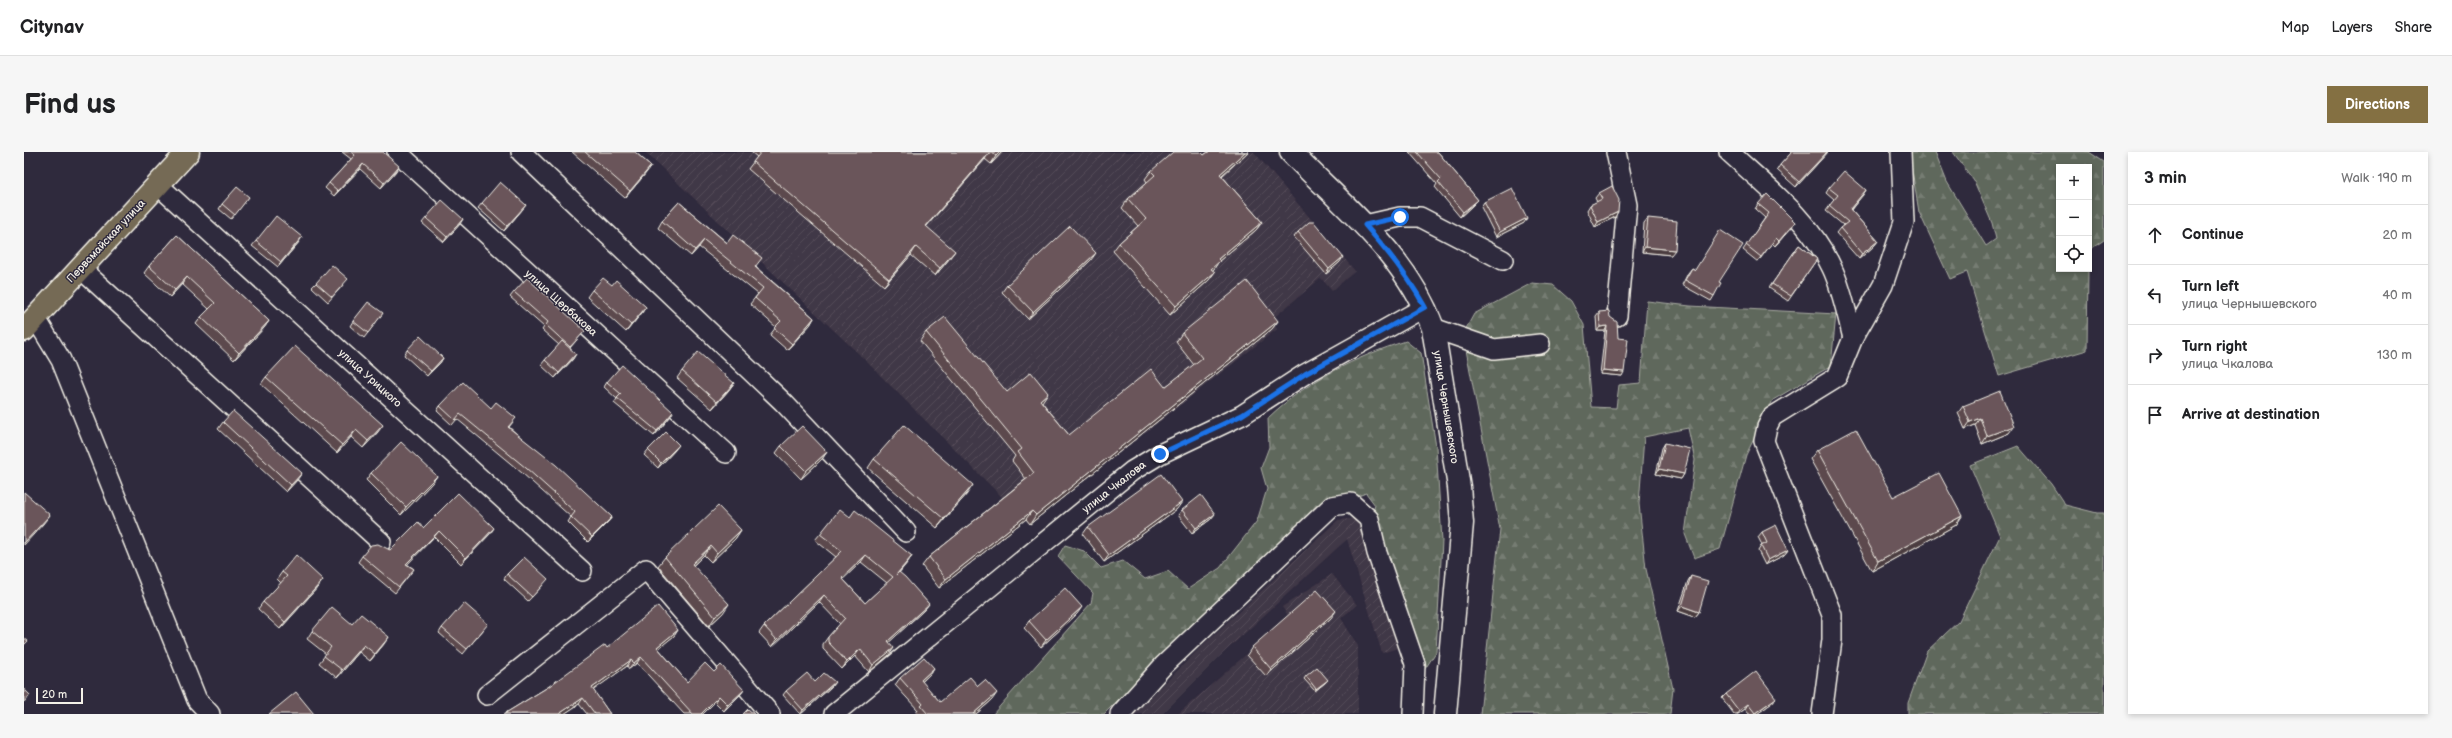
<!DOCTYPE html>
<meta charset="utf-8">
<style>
body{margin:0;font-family:"Balsamiq Sans",sans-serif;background:#f6f6f6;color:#202124}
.controls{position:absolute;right:12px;top:12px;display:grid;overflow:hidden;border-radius:0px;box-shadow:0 2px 6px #0003}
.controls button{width:36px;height:36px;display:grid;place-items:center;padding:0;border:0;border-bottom:1px solid #e0e0e0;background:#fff;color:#202124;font:20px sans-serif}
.scale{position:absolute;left:12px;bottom:10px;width:47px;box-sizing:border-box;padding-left:4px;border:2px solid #f4f1e8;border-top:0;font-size:11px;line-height:14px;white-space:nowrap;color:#f4f1e8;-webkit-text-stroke:3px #2f2a3d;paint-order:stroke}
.stop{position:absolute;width:12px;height:12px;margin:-9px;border:3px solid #1a73e8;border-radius:50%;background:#fff}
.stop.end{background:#1a73e8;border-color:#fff;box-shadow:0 1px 4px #0008}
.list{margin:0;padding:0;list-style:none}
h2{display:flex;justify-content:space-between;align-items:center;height:52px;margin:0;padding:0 16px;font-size:17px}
h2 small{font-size:13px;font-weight:400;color:#757577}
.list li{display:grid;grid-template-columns:26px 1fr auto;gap:12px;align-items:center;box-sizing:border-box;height:60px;padding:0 16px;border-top:1px solid #e0e0e0}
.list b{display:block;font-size:15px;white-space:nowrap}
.list p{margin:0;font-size:13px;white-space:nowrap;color:#757577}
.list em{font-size:13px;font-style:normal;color:#757577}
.icon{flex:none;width:22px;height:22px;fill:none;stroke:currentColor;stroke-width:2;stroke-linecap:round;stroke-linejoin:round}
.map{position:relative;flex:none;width:2080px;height:562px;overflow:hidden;border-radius:0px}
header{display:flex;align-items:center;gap:24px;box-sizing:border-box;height:56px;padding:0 20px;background:#fff;border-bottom:1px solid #e0e0e0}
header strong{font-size:19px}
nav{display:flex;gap:22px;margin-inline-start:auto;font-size:14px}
.intro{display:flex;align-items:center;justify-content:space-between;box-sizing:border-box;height:96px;padding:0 24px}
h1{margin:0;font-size:28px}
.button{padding:10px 18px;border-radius:0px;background:#847042;color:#fff;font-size:14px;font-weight:700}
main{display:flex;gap:24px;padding:0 24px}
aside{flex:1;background:#fff;border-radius:0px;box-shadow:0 2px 6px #0003}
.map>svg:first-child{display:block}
</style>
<header>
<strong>Citynav</strong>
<nav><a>Map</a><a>Layers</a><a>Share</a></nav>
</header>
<div class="intro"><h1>Find us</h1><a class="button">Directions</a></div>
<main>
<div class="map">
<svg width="2080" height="562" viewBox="0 0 2080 562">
<defs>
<pattern id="industrial-furrows" width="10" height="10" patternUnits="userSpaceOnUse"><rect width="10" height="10" fill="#413746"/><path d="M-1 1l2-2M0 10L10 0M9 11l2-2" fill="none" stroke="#544b58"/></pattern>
<pattern id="forest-firs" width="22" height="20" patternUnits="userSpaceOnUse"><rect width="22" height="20" fill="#5e675b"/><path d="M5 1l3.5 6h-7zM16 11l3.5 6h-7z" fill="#767d73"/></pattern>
</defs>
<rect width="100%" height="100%" fill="#2f2a3d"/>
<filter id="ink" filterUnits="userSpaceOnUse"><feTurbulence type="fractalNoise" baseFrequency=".025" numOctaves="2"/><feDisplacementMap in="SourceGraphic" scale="8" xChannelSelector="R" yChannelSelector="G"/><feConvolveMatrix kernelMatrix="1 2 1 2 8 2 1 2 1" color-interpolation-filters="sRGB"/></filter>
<g filter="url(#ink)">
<g fill="url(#industrial-furrows)">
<path d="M621,0H1230L1331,119L1308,139L1297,126L1247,168L1253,177L1005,372L835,202Z"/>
<path d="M1334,366L1377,495L1358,501L1323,387L1195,505L1138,562H1110L1181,491L1314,368Z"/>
<path d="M1308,422L1333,453L1317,466L1334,494V562H1154L1265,465L1258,455Z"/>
</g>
<g fill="url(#forest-firs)" stroke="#a9aca2">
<path d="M1885,0H1911L1923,30L1962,94L1972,87L1968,71L1950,29L1929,0H2065L2080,10V88L2065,98V15H2035V117H2064L2063,198L1975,224L1943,120L1926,127L1895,60Z"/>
<path d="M1508,131L1529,133L1547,149L1560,173L1567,255L1592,256L1595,233L1617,231L1623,149L1666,154L1812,162L1807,214L1749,248L1722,303L1696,397L1670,406L1661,382L1671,308L1664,276L1620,285L1615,352L1622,417L1649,537L1646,562H1456L1476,377L1439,182L1450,162Z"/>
<path d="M1382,189L1397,201L1412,295L1418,389L1412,500L1401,517L1391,512L1346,370L1351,353L1342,341L1308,354L1126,516L1080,562H969L1067,451L1069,441L1034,404L1041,393L1060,399L1077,416L1099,409L1121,427L1144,419L1164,437L1196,416L1233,369L1243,337L1237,316L1245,295L1244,266C1281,230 1333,204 1382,189Z"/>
<path d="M1994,294L2027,332L2041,353L2073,361H2080V562H1884V551L1903,499L1935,469L1976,384L1946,313Z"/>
</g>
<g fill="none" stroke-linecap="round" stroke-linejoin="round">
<defs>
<g id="street">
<path d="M373,0L702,301"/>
<path d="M497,0L759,250L882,380"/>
<path d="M1592,0L1603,53L1593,164"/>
<path d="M1705,0C1743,35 1786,68 1808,116C1818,137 1823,163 1829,186"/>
<path d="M134,33L558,419"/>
<path d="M1341,73L1376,65H1396L1479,108"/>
<path d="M57,117L357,390"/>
<path d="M11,165L37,208L173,548L186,562"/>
<path d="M1409,176L1470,197L1516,192"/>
<path d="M463,543L622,417L746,562"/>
<path d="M810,562L1108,319L1136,302L1218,263L1281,222L1401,155"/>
<path d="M1096,562L1139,514L1308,354L1327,351L1345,367L1353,401L1391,512L1389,562"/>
<path d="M1798,562L1808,488V463L1740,289L1743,275L1748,265L1813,225L1829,186L1859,133L1880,70L1877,0"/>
</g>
<path id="secondary" d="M1267,0C1320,55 1382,102 1409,176L1435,335L1438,371L1421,562"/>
<path id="primary" d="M0,178L164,0"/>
</defs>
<use href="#street" stroke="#f4f1e8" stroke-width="22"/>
<use href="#secondary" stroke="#f4f1e8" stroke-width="25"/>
<use href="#primary" stroke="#f4f1e8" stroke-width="25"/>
<use href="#street" stroke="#2f2a3d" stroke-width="19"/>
<use href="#secondary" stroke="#2f2a3d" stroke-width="22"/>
<use href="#primary" stroke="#746b55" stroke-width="22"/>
</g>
<g fill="#5c494d" stroke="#f4f1e8" fill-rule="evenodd">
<path d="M318,0H359L372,19L357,36L336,17L310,44L301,36L305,31L327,7Z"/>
<path d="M548,0H611L627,14L622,21L601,46Z"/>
<path d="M727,0H978L967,12L961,7L902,74L925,107L911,124L887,103L860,134L724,17L733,5Z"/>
<path d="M1184,0H1224L1198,24L1238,70L1232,78L1195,109L1189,118L1185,128L1146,163L1089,99L1095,91L1114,74L1098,56L1104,47L1123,30L1121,27L1127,19L1180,3Z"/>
<path d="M1385,0H1414L1454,48L1450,52L1436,65L1411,35L1413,32Z"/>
<path d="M1768,0H1804L1772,35L1753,18L1756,13Z"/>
<path d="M1805,36L1842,38L1827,58L1854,89L1850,94L1835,107L1812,81L1816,76L1819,73L1802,59L1810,48L1802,41Z"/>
<path d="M1575,41L1591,65L1571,75L1563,58L1566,53L1573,50L1571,46Z"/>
<path d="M225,45L207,67L195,57L198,52Z"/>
<path d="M655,50L732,115L790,166L786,173L763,198L746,183L752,175L726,152L734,142L675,95L667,104L634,76L638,69Z"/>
<path d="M1460,50L1500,71L1472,85L1457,55Z"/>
<path d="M458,51L498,58L480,79L454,56Z"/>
<path d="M1734,52L1768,75L1751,94L1748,91L1734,110L1719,98L1741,66L1731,57Z"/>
<path d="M402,66L436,72L420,90L398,71Z"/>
<path d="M1624,66L1647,103L1618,100L1620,71Z"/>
<path d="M1274,80L1316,110L1302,122L1270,85Z"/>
<path d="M153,83L245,169L240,176L210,208L172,172L177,165L185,157L158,132L146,145L120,121L125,114Z"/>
<path d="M232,89L275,90L254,115L228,94Z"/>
<path d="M1775,93L1793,107L1764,149L1745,136Z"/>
<path d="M1067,108L1004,167L978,140L983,133Z"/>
<path d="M1668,116L1695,130L1690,144L1687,149L1658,133L1664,121Z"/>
<path d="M292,131L320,132L304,150L288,135Z"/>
<path d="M588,133L622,155L617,162L602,180L563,145L568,138Z"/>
<path d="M490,140L557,183L546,196L549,207L531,226L517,213L521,208L535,193L518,178L520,175L486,145Z"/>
<path d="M1575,160L1586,165L1598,224L1576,222L1581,179H1573L1572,164Z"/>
<path d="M359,161L340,186L326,174L329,169Z"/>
<path d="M1254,169L1248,177L1006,372L1002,367L915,436L898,414L905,405L1002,327L988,309L991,304L896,189L902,180L983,240L1018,250L1045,283L1141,235L1170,213L1152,190L1158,181Z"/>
<path d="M383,198L419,206L416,211L403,224L380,203Z"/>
<path d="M658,219L710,231L704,239L688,257L653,226Z"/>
<path d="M242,225L354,280L339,296L327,285L313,301L237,232Z"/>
<path d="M583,230L646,265L630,284L590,251L593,247L580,235Z"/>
<path d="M416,254L467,256L489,270L485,275L588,365L584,370L564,390L544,370L547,365L498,321L433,267L428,273L413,259Z"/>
<path d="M1939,254L1985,281L1958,292L1951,273L1941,277L1934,261Z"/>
<path d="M199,270L273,328L262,340L194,277Z"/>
<path d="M1641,291L1660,322L1657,327L1632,322L1638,296Z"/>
<path d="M757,294L803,300L798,307L777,327L752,301Z"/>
<path d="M624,298H651L634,316L620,303Z"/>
<path d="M1793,298L1869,345L1938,364L1932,373L1848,419L1786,307Z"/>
<path d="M850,307L943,342L913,376L844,316Z"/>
<path d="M347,321L413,324L408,331L377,363L342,328Z"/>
<path d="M1153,357L1080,410L1059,382L1064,375Z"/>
<path d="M1158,358L1187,367L1168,381L1154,363Z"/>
<path d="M826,365L888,404L883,411L875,421L905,452L900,458L865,490V503L845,520L831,504L818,517L799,497V492L804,485L816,472L795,450L748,495L735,481L740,474L812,405L791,388L796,382ZM837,410L863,431L841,451L819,427Z"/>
<path d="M399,376L466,382L437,412L410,385L383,412L390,417L371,441L334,410L338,404L366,398Z"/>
<path d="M717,378L711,387L687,410L680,403L669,414L699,461L685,474L634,414L641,405Z"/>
<path d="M1738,380L1764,398L1760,403L1741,413L1734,399L1737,394L1738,393L1734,385Z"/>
<path d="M258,420L294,435L256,477L234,457L239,450L257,431L253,427Z"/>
<path d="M483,422L520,432L504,449L480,427Z"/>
<path d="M1667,424L1675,460L1671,465L1654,459L1664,429Z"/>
<path d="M1053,462L1017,495L1000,476L1005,469Z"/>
<path d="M1307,466L1242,524L1223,503L1228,495Z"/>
<path d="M328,472L360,492L346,509L335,500L313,526L295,511L302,502L283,487L288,479Z"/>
<path d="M418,476L460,477L439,502L415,481Z"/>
<path d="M654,478L650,484L634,496L663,530L690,520L720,538L716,543L700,559L691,550L679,562H660L613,511L605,517L603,514L569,538L586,562H563L555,552L540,562H480L524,535L583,496Z"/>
<path d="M910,516L905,523L898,530L916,550L954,534L968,548L952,562H893L892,561L894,558L871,533L876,526Z"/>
<path d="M1282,524L1302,530L1291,539L1280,527Z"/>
<path d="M791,530L808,534L777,562H776L759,543L762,539Z"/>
<path d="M1702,542L1748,551L1733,562H1725L1721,557L1714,562H1710L1698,546Z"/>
</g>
<g fill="#4b3c3f" stroke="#f4f1e8">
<path d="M966,0L961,7L896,82L902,74Z"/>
<path d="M976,0H978L967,12L972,4Z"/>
<path d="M1221,0H1224L1190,30L1196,22Z"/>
<path d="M1803,0H1804L1772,35L1775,30Z"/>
<path d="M339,12L336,17L310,44L314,39Z"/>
<path d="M375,14L372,19L357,36L360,31Z"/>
<path d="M627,14L622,21L601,46L606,39Z"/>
<path d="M1842,38L1839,43L1823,62L1826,57Z"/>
<path d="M1454,48L1450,52L1436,65L1439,60Z"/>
<path d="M502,53L498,58L480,79L483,74Z"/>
<path d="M1594,60L1591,65L1571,75L1574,70Z"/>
<path d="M1503,66L1500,71L1472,85L1476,80Z"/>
<path d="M439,67L436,72L420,90L423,85Z"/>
<path d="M1238,70L1232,78L1195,109L1190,117L1181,125L1194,107Z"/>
<path d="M1771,70L1768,75L1751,94L1755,89Z"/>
<path d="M278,85L275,90L254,115L257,110Z"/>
<path d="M680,88L675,95L667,104L671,98Z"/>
<path d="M1854,89L1850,94L1835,107L1838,102Z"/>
<path d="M892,95L887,103L860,134L865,127Z"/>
<path d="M1621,95L1651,98L1647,103L1618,100Z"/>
<path d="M931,99L925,107L911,124L916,116Z"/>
<path d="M1072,101L1067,108L1004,167L1009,160Z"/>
<path d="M1319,105L1316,110L1302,122L1305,117Z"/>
<path d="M1191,120L1185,128L1146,163L1152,154Z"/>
<path d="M163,125L158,132L146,145L151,138Z"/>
<path d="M622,155L617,162L602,180L607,173Z"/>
<path d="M790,166L786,173L763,198L768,192Z"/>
<path d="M245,169L240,176L210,208L215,201Z"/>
<path d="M1254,169L1248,177L1006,372L1012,363Z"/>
<path d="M1583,174L1581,179H1573L1576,175Z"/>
<path d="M552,202L549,207L531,226L535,221Z"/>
<path d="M419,206L416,211L403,224L407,219Z"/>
<path d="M1579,218L1600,220L1598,224L1576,222Z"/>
<path d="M710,231L704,239L688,257L693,250Z"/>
<path d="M1024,241L1018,250L1010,256L1016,248Z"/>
<path d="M649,260L646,265L630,284L633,279Z"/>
<path d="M1956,266L1951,273L1941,277L1946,270Z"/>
<path d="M359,273L354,280L339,296L344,289Z"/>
<path d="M1990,274L1985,281L1958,292L1963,284Z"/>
<path d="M332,278L327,285L313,301L318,293Z"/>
<path d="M655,293L651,298L634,316L637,311Z"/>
<path d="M803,300L798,307L777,327L782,319Z"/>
<path d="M1635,317L1660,322L1657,327L1632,322Z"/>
<path d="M278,321L273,328L262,340L267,333Z"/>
<path d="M413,324L408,331L377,363L382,355Z"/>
<path d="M949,333L943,342L913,376L920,367Z"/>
<path d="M1158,350L1153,357L1080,410L1085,403Z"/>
<path d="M1008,359L1002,367L915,436L922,427Z"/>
<path d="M1191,362L1187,367L1168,381L1172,376Z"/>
<path d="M26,363L19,372L0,393V391Z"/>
<path d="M1938,364L1932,373L1848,419L1854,409Z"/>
<path d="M588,365L584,370L564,390L568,385Z"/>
<path d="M470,376L466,382L437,412L442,406Z"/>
<path d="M717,378L711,387L687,410L693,401Z"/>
<path d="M415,379L410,385L378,418L382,412Z"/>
<path d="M687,394L680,403L661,421L668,412Z"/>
<path d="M1764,398L1760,403L1741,413L1744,408Z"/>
<path d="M842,403L837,410L813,433L818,426Z"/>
<path d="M888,404L883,411L867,430L872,423Z"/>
<path d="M299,428L294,435L256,477L261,470Z"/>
<path d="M800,443L795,450L748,495L753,488Z"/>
<path d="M705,452L699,461L685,474L691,465Z"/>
<path d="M905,452L900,458L859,496L864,489Z"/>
<path d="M1658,454L1675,460L1671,465L1654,459Z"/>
<path d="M1058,455L1053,462L1017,495L1022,488Z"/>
<path d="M1312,459L1307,466L1242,524L1247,517Z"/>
<path d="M654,478L650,484L629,501L633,495Z"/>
<path d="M365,485L360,492L346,509L351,502Z"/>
<path d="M340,493L335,500L313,526L318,518Z"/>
<path d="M870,496L865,503L845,520L849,513Z"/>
<path d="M836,497L831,504L818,517L823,510Z"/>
<path d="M617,505L613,511L605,517L610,511Z"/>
<path d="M607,508L603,514L564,542L568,536Z"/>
<path d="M910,516L905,523L892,535L897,528Z"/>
<path d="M1304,528L1302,530L1291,539L1292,537Z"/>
<path d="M811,530L808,534L777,562L779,558Z"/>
<path d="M720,538L716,543L700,559L704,553Z"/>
<path d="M973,541L968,548L952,562H949Z"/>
<path d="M695,544L691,550L679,562H677Z"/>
<path d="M559,546L555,552L540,562H535Z"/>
<path d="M1752,546L1748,551L1733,562H1730Z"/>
<path d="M1724,552L1721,557L1714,562H1713L1715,559Z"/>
</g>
<g fill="#6b555a" stroke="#f4f1e8" fill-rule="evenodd">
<path d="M327,0H359L375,14L360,31L339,12L314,39L305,31L331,3Z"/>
<path d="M561,0H611L627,14L606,39Z"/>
<path d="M737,0H966L902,74L931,99L916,116L892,95L865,127L729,10Z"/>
<path d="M967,0H976L972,4Z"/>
<path d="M1149,0H1177L1180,3L1184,0H1221L1196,22L1238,70L1194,107L1196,109L1187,117L1191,120L1152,154L1095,91L1122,67L1104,47L1131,23L1127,19Z"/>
<path d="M1393,0H1414L1454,48L1439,60L1414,30L1417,27Z"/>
<path d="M1768,0H1803L1775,30L1756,13Z"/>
<path d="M1820,19L1842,38L1826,57L1854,89L1838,102L1816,76L1824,70L1805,54L1814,43L1805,36Z"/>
<path d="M476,30L502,53L483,74L458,51Z"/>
<path d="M1588,34L1595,48L1594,60L1574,70L1566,53L1578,47L1575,41Z"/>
<path d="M213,35L225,45L211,63L198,52Z"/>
<path d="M1488,36L1503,66L1476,80L1460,50Z"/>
<path d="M1743,42L1771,70L1755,89L1752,86L1737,105L1722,93L1745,61L1734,52Z"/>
<path d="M418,48L439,67L423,85L402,66Z"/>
<path d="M655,50L703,91L709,83L738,106L731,115L790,166L768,192L750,176L757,169L731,146L739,136L680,88L671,98L638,69Z"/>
<path d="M252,64L278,85L257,110L232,89Z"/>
<path d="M1624,66L1653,69L1651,98L1621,95Z"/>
<path d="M1285,70H1290L1319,105L1305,117L1274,80Z"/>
<path d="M1046,74L1072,101L1009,160L983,133Z"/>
<path d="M1696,78L1719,93L1695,130L1697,131L1690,144L1661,128L1668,116L1671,118Z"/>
<path d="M153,83L245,169L215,201L177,165L191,151L163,125L151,138L125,114Z"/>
<path d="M1775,93L1793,107L1767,144L1748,132Z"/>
<path d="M308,113L324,127L308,145L292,131Z"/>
<path d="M503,126L561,179L546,195L522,173L524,170L490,140Z"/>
<path d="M579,126L588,133L592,128L622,155L607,173L568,138Z"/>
<path d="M1223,129L1254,169L1012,363L1008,359L922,427L905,405L1010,321L994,300L998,297L902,180L921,165L983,240L1007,220L1024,241L1016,248L1045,283L1127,217L1141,235L1178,206L1158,181Z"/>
<path d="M344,150L359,161L344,181L329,169Z"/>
<path d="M1585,159L1586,165L1593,170L1594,186L1604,187L1600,220L1579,218L1583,174L1576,175L1575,160Z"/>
<path d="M396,184L419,206L407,219L383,198Z"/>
<path d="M538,189L552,202L535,221L521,208Z"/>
<path d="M271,194L359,273L344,289L332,278L318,293L242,225Z"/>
<path d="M674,200L710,231L693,250L658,219Z"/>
<path d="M598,213L649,260L633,279L593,246L597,242L583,230Z"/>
<path d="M439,230L467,256L472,250L492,266L484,275L532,313L588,365L568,385L547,365L551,360L502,316L436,262L431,268L416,254Z"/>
<path d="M1976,239L1990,274L1963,284L1956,266L1946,270L1939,254Z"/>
<path d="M209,259L278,321L267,333L199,270Z"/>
<path d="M880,273L949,333L920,367L850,307Z"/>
<path d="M778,274L803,300L782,319L757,294Z"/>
<path d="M1832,277L1869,345L1915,321L1938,364L1854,409L1793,298Z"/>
<path d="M642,280L655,293L637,311L624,298Z"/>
<path d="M377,290L413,324L382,355L347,321Z"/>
<path d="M1641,291L1666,297L1660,322L1635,317Z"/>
<path d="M1137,322L1158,350L1085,403L1064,375Z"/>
<path d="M0,340L26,363L0,391Z"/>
<path d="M434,341L470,376L442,406L415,379L382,412L390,417L375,435L338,404L347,393L354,392L366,398L394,370L399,376Z"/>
<path d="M1177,343L1191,362L1172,376L1158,358Z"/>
<path d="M694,354L717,378L693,401L687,394L668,412L705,452L691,465L641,405Z"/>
<path d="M816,357L826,365L831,358L888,404L872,423L875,420L881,425L905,452L864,489L870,496L849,513L836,497L823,510L804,490V485L821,466L800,443L753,488L740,474L818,399L796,382ZM842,403L869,425L841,451L818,426Z"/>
<path d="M1752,373L1764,398L1744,408L1737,394L1743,391L1738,380Z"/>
<path d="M272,403L299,428L261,470L239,450L263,424L258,420Z"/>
<path d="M500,405L524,427L508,445L483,422Z"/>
<path d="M1667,424L1684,429L1675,460L1658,454Z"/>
<path d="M1041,436L1058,455L1022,488L1005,469Z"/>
<path d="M1293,438L1312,459L1247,517L1228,495Z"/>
<path d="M440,451L464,472L443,497L418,476Z"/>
<path d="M634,454L654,478L633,495L663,530L681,511L690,520L697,513L720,538L704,553L695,544L677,562H669L617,505L610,511L607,508L568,536L586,562H571L559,546L535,562H480L524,535L581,493L583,496Z"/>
<path d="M308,455L328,472L337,462L365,485L351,502L340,493L318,518L300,504L307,495L288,479Z"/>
<path d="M0,486L4,489L0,493Z"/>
<path d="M900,505L910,516L897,528L916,550L946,525L954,534L961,528L973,541L949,562H904L897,554L899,552L876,526Z"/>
<path d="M1293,515L1304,528L1292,537L1282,524Z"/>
<path d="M1732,519L1752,546L1731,561L1724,552L1715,559L1702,542Z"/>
<path d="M783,521L791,530L800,521L811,530L779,558L762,539Z"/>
<path d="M0,537L6,543L0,550Z"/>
<path d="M272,540L290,562H245Z"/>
<path d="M724,557L730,562H719Z"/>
</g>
</g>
<g fill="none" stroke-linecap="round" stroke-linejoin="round" filter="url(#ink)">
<path stroke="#1a73e8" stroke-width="5" d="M1136,302L1218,263L1281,222L1401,155C1384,124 1364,99 1341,73L1376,65"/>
</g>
<g text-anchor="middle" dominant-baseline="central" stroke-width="3" stroke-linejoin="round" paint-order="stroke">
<g font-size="11" fill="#f4f1e8" stroke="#2f2a3d">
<text transform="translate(82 89) rotate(-47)">Первомайская улица</text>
<text transform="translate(537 151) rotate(42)">улица Щербакова</text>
<text transform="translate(346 226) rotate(42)">улица Урицкого</text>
<text transform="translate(1422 255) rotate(81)">улица Чернышевского</text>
<text transform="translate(1090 335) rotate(-38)">улица Чкалова</text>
</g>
</g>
</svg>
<div class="controls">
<button>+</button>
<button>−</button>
<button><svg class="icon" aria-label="locate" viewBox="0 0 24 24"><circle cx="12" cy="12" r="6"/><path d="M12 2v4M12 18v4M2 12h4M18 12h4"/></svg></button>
</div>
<div class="scale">20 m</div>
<div class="stop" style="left:1376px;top:65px"></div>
<div class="stop end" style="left:1136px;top:302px"></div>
</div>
<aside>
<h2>3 min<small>Walk · 190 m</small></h2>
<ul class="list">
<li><svg class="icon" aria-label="ahead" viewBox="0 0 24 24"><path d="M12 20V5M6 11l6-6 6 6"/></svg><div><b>Continue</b></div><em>20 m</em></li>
<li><svg class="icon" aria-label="left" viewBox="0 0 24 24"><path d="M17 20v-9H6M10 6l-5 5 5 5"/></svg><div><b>Turn left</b><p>улица Чернышевского</p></div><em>40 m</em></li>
<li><svg class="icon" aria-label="right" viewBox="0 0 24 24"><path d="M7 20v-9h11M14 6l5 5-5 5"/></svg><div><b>Turn right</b><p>улица Чкалова</p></div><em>130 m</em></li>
<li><svg class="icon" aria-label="arrive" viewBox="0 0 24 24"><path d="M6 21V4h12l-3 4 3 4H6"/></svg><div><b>Arrive at destination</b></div></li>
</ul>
</aside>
</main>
